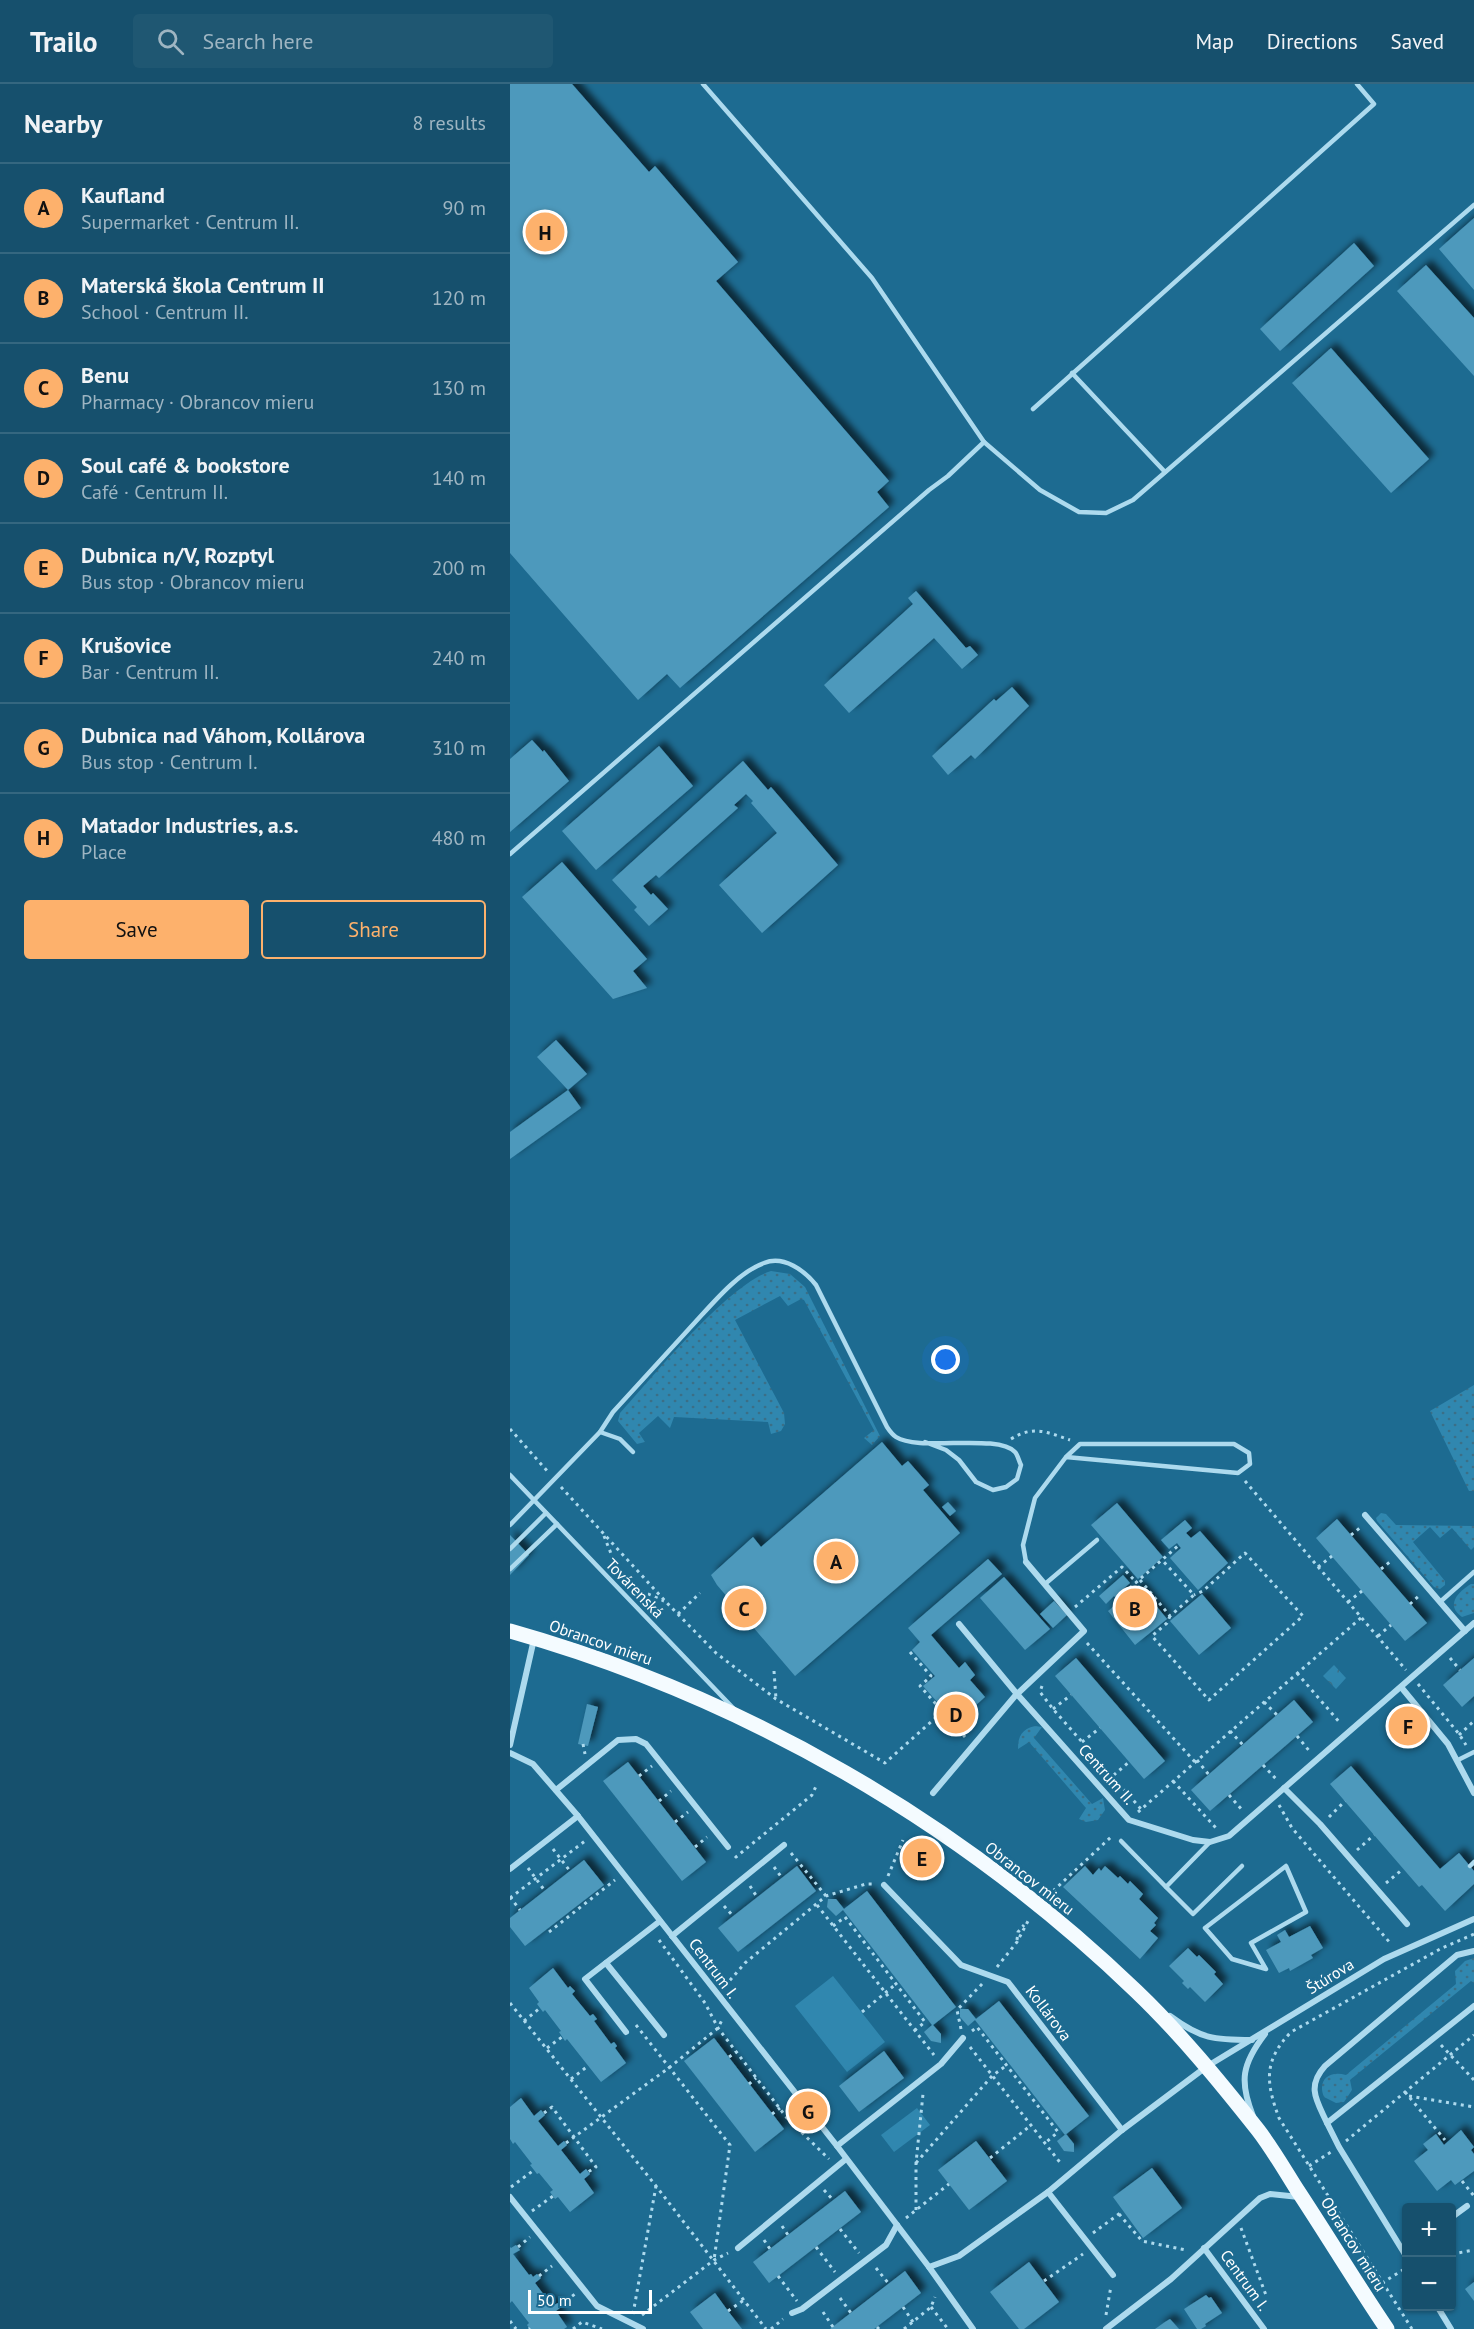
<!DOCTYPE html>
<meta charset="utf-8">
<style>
body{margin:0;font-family:"PT Sans",sans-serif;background:#1f5772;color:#f1f3f6}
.controls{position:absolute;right:18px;bottom:18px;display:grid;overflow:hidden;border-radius:6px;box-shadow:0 2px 4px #0004}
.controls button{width:54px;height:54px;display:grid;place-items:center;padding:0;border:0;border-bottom:2px solid #356780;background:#16506d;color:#f1f3f6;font:30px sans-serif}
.scale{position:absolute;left:18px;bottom:15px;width:124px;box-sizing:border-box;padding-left:6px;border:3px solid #fff;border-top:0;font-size:16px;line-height:21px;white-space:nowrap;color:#fff;-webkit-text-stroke:4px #1d6b91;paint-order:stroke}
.you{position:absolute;left:436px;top:1276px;width:21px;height:21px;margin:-15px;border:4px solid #fff;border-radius:50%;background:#1a73e8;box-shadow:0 0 0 9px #1a73e833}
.badge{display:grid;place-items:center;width:39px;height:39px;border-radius:50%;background:#fdb16c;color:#111;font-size:20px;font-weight:700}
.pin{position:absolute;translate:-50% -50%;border:3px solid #fff;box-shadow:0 2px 6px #0006}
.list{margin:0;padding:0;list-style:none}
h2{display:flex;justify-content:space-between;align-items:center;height:78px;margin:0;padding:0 24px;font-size:26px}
h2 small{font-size:20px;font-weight:400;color:#9eb5c2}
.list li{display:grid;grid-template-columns:39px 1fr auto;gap:18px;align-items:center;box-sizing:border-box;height:90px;padding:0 24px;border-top:2px solid #356780}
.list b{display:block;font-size:22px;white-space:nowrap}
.list p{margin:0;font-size:20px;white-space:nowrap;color:#9eb5c2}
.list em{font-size:20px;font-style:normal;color:#9eb5c2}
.actions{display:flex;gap:12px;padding:18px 24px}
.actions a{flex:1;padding:14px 0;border:2px solid #fdb16c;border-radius:6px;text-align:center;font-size:21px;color:#fdb16c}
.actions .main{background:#fdb16c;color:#111}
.icon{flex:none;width:33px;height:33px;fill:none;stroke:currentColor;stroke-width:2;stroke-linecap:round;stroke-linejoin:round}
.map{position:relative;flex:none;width:964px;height:2245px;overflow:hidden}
header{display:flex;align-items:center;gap:36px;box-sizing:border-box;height:84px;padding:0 30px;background:#16506d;border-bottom:2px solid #356780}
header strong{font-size:28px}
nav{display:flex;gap:33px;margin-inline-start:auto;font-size:21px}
.search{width:420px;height:54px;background:#1f5772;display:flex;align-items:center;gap:15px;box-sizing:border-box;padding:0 21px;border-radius:6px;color:#9eb5c2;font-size:22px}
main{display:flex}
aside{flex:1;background:#16506d}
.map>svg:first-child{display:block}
</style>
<header>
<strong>Trailo</strong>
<div class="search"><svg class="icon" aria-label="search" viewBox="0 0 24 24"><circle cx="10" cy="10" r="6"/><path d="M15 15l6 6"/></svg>Search here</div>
<nav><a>Map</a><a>Directions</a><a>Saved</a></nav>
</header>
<main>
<aside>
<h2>Nearby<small>8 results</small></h2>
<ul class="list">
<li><span class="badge">A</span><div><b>Kaufland</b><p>Supermarket · Centrum II.</p></div><em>90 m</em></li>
<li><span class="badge">B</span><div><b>Materská škola Centrum II</b><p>School · Centrum II.</p></div><em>120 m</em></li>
<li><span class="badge">C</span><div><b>Benu</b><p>Pharmacy · Obrancov mieru</p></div><em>130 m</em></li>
<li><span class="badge">D</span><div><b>Soul café &amp; bookstore</b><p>Café · Centrum II.</p></div><em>140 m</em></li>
<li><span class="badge">E</span><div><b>Dubnica n/V, Rozptyl</b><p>Bus stop · Obrancov mieru</p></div><em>200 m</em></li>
<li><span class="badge">F</span><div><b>Krušovice</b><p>Bar · Centrum II.</p></div><em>240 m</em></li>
<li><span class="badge">G</span><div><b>Dubnica nad Váhom, Kollárova</b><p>Bus stop · Centrum I.</p></div><em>310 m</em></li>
<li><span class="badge">H</span><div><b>Matador Industries, a.s.</b><p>Place</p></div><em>480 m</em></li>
</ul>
<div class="actions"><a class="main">Save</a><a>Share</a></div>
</aside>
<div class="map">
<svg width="964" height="2245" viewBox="0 0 964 2245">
<defs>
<pattern id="grass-dots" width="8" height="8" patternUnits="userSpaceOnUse" patternTransform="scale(1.5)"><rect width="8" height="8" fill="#3087af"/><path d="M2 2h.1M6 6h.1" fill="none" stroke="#3b6f87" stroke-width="1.8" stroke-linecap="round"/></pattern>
<pattern id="forest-crowns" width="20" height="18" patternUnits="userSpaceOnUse" patternTransform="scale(1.5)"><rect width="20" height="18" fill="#3087af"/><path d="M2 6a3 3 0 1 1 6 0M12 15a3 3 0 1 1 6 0" fill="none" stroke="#3b6f87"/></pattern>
<filter id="shadow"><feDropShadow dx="5.5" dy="-5.5" stdDeviation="3" flood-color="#0009"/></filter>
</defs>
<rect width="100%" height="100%" fill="#1d6b91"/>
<g fill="url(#grass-dots)">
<path d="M261,1187L280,1190L295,1203L370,1352L362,1361L354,1354L364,1346L294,1216L291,1215L278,1222L270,1212L225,1236L274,1329L275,1340L271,1347L261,1350L258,1338L164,1333L160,1344L148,1332L129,1349L135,1358L127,1360L108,1337L110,1329C143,1293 217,1201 261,1187Z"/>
<path d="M964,1301V1407H959L920,1327Z"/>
<path d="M871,1429L876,1430L886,1441L964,1442V1463L961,1466L942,1444L930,1454L920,1443L903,1458L935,1497V1501L930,1505L924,1503L867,1437L866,1434Z"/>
<path d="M961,1500H964V1529L952,1533C935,1521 948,1508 961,1500Z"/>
<path d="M525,1642L532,1643L524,1654L582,1720L593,1714L595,1726L588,1736L576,1738L569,1735L576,1724L519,1658L508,1665C508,1652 512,1645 525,1642Z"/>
<path d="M964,1874V1899L961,1897L840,1996L842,2006L834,2018L826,2019L814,2013C807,1996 819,1986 836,1991L946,1900L945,1887L955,1877Z"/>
</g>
<path fill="url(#forest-crowns)" d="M824,1581L836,1594L826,1605L813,1592Z"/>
<g fill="#3087af">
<path d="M323,1892L375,1958L337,1988L285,1922Z"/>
<path d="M407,2024L420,2041L384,2068L371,2051Z"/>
</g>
<g fill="#4e99bc" filter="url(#shadow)">
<path d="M0,0H62L139,88L145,82L228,178L206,197L379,397L367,408L379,423L170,604L157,590L128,616L0,469Z"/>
<path d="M964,134V206L929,165Z"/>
<path d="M844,159L864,182L770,267L750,245Z"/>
<path d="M916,181L964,234V292L887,207Z"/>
<path d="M821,264L919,375L881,409L782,299Z"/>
<path d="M406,507L456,564L460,562L468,571L452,585L424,554L339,629L314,601L403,520L398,514Z"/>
<path d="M502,603L519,622L465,675L461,671L438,691L422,672L484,615L486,617Z"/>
<path d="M22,656L33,668L34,666L59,697L0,748V675Z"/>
<path d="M149,662L183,702L86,786L52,747Z"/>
<path d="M233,677L258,706L261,703L328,781L252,849L209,801L267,749L241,719L243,717L236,710L224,721L228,724L149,794L146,791L133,802L141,811L143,809L158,825L139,842L124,826L127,823L102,796Z"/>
<path d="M52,778L137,875L123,887L137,904L103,915L12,813Z"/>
<path d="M46,956L77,990L58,1006L27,973Z"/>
<path d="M58,1006L71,1024L0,1075V1048Z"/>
<path d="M372,1358L392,1382L398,1377L419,1401L413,1406L450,1449L285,1592L207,1501L201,1491L243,1453L251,1463Z"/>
<path d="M438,1418L446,1427L440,1432L432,1423Z"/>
<path d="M607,1419L653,1473L628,1495L581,1441Z"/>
<path d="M827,1435L917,1539L895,1557L806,1454Z"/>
<path d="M675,1436L682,1444L676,1449L681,1454L690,1447L718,1479L688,1506L660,1474L671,1464L667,1459L659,1465L651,1456Z"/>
<path d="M0,1451L19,1471L0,1491Z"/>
<path d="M478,1475L492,1490L421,1551L449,1584L455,1578L465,1591L460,1596L475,1613L446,1639L413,1602L425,1592L402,1566L410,1558L398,1544Z"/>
<path d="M613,1491L620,1499L612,1506L617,1512L629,1501L657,1535L625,1561L598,1527L609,1518L604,1512L596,1520L589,1512Z"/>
<path d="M494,1493L540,1545L515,1566L470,1514Z"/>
<path d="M692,1510L721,1544L689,1571L660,1537Z"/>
<path d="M544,1517L557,1531L543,1544L530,1530Z"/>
<path d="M566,1574L655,1677L634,1695L545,1592Z"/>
<path d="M964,1574V1612L952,1623L933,1601Z"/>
<path d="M784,1616L803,1638L700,1727L681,1706Z"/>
<path d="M77,1620L88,1623L78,1662L68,1660Z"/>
<path d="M890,1630L892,1632L900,1631L913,1645L905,1652V1658L900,1656L892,1663L881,1650L884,1640L881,1638Z"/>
<path d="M118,1678L196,1778L172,1797L93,1697Z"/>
<path d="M841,1682L930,1785L949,1769L964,1787V1800L935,1827L912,1801L909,1803L820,1700Z"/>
<path d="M74,1776L94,1801L15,1862L0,1843V1834Z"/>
<path d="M287,1782L306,1807L228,1868L208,1844Z"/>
<path d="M575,1782L583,1791L589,1784L591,1787L595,1782L608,1794L610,1792L618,1800L620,1797L633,1810L629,1815L648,1834L644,1839L646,1841L640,1847L648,1854L630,1875L553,1803Z"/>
<path d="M357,1807L446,1923L423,1941L431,1950V1959L421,1957L414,1948L422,1941L333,1826L326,1832L317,1823L318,1815H326L334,1825Z"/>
<path d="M800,1842L813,1864L801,1871L803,1874L780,1887L779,1884L769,1889L756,1866L771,1858L767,1851L775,1846L779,1853Z"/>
<path d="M678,1864L687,1873L689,1871L706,1888L704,1890L713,1900L695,1918L680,1903L678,1905L672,1899L674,1897L659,1882Z"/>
<path d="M43,1884L58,1904L60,1902L65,1907L62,1910L80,1932L83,1930L87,1935L84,1937L101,1960L104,1958L107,1962L105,1964L116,1979L91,1998L57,1955L55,1957L49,1948L51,1947L35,1926L33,1928L27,1920L29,1918L19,1904Z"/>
<path d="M489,1917L579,2032L555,2051L465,1936L458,1942L450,1933V1925H458L466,1935Z"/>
<path d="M204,1954L274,2045L245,2068L174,1977Z"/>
<path d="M374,1967L394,1994L349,2028L329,2002Z"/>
<path d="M11,2014L24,2032L31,2026L35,2031L28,2037L48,2062L54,2057L57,2061L51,2066L70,2090L76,2085L80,2090L74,2095L84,2109L60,2128L48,2113L45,2115L43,2112L40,2108L43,2106L29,2089L27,2090L24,2086L20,2081L22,2080L5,2058L3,2060L0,2055V2023Z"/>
<path d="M951,2046L964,2063L961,2066L964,2070V2087L945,2101L941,2096L927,2107L904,2077L918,2066L913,2060L926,2050L934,2061Z"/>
<path d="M556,2050L564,2060V2068L554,2067L547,2057Z"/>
<path d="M466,2057L497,2097L459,2126L428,2086Z"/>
<path d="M642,2084L672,2124L633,2154L603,2113Z"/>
<path d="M335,2107L351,2128L259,2199L243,2178Z"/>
<path d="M6,2161L10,2166L3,2170L19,2191L21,2190L23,2193L27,2190L31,2194L25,2199L40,2219L42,2218L44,2221L48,2219L51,2223L46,2227L57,2243L54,2245H20L17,2241L19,2239L2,2217L0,2219V2163L1,2164Z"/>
<path d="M519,2178L549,2218L514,2245H509L480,2208Z"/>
<path d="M395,2187L411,2209L364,2245H320Z"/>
<path d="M964,2198V2217L955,2205Z"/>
<path d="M205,2209L218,2227L232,2245H193L180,2228Z"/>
<path d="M696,2211L699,2214L701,2213L712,2229L695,2240L696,2242L691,2245H687L674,2225Z"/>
<path d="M660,2235L669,2245H645L655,2238Z"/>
</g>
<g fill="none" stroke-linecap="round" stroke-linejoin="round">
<g stroke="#addaee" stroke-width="3" stroke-dasharray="3 4.5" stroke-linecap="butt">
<path d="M0,1345L39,1389"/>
<path d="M501,1355C524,1341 536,1348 560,1356"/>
<path d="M735,1397L896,1586"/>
<path d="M51,1403L156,1518L206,1569L266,1615L375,1679L432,1628"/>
<path d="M841,1451L851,1443"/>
<path d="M94,1452L104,1477"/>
<path d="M808,1483L822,1472"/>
<path d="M871,1485L881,1477"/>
<path d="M630,1496L660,1532L684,1511L652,1476"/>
<path d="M131,1507L154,1517"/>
<path d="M614,1509L669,1461"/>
<path d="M838,1518L852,1507"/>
<path d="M900,1520L910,1511"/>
<path d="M565,1523L612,1483L627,1499"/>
<path d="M168,1530L190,1509"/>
<path d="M660,1532L657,1539L642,1552L699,1616L793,1532L735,1469L693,1507L684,1511"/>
<path d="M868,1552L881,1541"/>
<path d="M577,1559L685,1678"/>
<path d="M400,1568L421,1592L410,1602L455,1653"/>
<path d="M940,1574L950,1586"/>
<path d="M264,1587L266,1615"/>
<path d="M787,1589L831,1640"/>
<path d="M908,1600L949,1650L956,1661"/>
<path d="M532,1602L530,1608L543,1625L631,1725"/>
<path d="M754,1618L767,1631"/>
<path d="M543,1625L561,1611"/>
<path d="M720,1647L733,1661"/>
<path d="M949,1651L964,1637"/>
<path d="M787,1652L801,1669"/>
<path d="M572,1658L590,1644"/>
<path d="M73,1660L75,1670"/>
<path d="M687,1676L699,1691"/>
<path d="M753,1681L768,1697"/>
<path d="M129,1692L142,1682"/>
<path d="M598,1696L619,1678"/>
<path d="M663,1697L706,1744"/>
<path d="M719,1711L733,1727"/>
<path d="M149,1717L161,1707"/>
<path d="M769,1721L782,1744L881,1860"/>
<path d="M628,1728L852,1533"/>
<path d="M819,1733L835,1717"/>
<path d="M165,1738L178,1728"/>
<path d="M185,1763L197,1753"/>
<path d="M43,1765L60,1787"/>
<path d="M847,1766L864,1751"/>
<path d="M281,1769L316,1812"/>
<path d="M225,1772L226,1773L302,1711L307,1700"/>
<path d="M264,1783L272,1794"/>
<path d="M18,1784L35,1807"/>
<path d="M378,1792L393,1756"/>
<path d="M876,1799L893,1785"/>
<path d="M240,1802L247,1813"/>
<path d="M543,1807L601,1753"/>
<path d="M0,1813L10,1826"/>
<path d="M0,1814L75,1757"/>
<path d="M307,1821L424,1971"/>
<path d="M214,1822L223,1832"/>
<path d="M323,1842L335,1833L415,1938L405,1946"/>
<path d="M39,1848L105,1796"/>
<path d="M149,1856L195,1919L208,1944L277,2034L319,2075"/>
<path d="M507,1856L508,1848L514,1841"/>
<path d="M487,1883L507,1858L518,1837"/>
<path d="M215,1902L235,1879L316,1812L356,1800H362"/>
<path d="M0,1919L146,2102L256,2245"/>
<path d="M352,1928L386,1900"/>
<path d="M14,1937L30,1924"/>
<path d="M126,1941L220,2061L204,2176"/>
<path d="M451,1945L447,1926L473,1899"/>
<path d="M462,1947L467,1943L548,2048L534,2060"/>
<path d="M931,1961L964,1996"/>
<path d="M460,1963L552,2081"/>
<path d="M37,1964L52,1953"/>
<path d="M219,1973L226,1968"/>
<path d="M61,1995L78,1982"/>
<path d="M239,2000L246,1994"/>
<path d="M895,2008L935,2056"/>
<path d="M899,2012L964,2023"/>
<path d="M34,2029L42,2023L86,2083L78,2088"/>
<path d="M262,2030L270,2024"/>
<path d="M836,2057L964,1951"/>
<path d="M56,2059L160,1983L208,1944L213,1934"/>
<path d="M480,2074L520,2042"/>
<path d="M406,2079L482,1992L497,1981"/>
<path d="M799,2082L821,2068"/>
<path d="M952,2097L964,2112"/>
<path d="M1,2103L24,2086"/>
<path d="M314,2106L323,2116"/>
<path d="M406,2126V2079L413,2010"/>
<path d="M22,2127L43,2112"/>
<path d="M609,2130L632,2157L676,2166"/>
<path d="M396,2134L439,2100"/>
<path d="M272,2142L278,2151"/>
<path d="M731,2144L757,2214"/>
<path d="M330,2145L349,2169"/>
<path d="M583,2149L613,2127"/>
<path d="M254,2156L260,2165"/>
<path d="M8,2163L20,2153"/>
<path d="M306,2163L325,2188"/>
<path d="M942,2170L964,2166"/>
<path d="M366,2184L379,2200"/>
<path d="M29,2192L42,2182"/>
<path d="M268,2192L287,2217"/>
<path d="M534,2197L573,2170"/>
<path d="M872,2199L896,2184"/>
<path d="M330,2214L341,2229"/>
<path d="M50,2221L65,2210"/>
<path d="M393,2223L403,2238"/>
<path d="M421,2223L438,2245"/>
<path d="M218,2227L234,2216"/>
<path d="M313,2228L323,2243"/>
<path d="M123,2230L146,2102"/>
<path d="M132,2231L204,2176L218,2169"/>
<path d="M596,2231L601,2202"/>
<path d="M0,2237L6,2245"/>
<path d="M367,2243L369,2245"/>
<path d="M19,2245L20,2244"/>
<path d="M63,2245L72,2238L92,2245"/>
<path d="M261,2245L273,2235"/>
<path d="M394,2245L421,2223L425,2213"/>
<path d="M902,2245L769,2034C756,1999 753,1977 781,1948L932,1864L964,1850"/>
</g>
<g stroke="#addaee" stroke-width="4.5">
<path d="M193,0L362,194L474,358L530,406L569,428L596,429L623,416L964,121"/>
<path d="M562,289L655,388"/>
<path d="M523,325L864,20L847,0"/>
<path d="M0,770L419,406L438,392L474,358"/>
<path d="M90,1348L110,1355L123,1368"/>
<path d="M0,1391L225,1626"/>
<path d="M0,1441L90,1348L103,1328C128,1301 153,1273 178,1246C199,1224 226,1189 254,1179C274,1171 295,1187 306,1201L377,1343C379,1346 383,1351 386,1353C409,1368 487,1349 505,1368C508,1371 509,1378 511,1381L507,1395L496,1403L483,1406L466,1398L449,1376L436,1366L415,1358"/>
<path d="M0,1465L36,1429"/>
<path d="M516,1478L513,1461L525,1414L556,1373L728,1389L740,1380L739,1369L724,1360H570L556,1373"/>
<path d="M0,1485L47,1440"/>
<path d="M535,1500L587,1456"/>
<path d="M930,1518L964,1488"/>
<path d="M948,1676L964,1668"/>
<path d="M611,1757L656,1803"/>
<path d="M700,1758L656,1803L683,1830L732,1782"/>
<path d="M776,1782L796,1828L741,1859L756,1885L722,1875L695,1844Z"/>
<path d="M960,1782L964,1778"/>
</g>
<g stroke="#addaee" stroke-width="6">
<path d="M855,1431L955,1547"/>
<path d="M449,1540L507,1610L619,1736L683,1756L700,1758L719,1752L964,1539"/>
<path d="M891,1603L938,1660L964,1709"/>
<path d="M0,1661L24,1555"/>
<path d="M0,1669L23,1680L68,1732L327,2062L419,2183L463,2245"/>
<path d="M774,1704L810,1740L897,1840"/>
<path d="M46,1706L108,1656L126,1655L136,1660L218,1763"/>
<path d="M423,1709L505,1612L574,1547L516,1478"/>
<path d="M0,1785L68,1732"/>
<path d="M374,1801L451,1881L498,1898L612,2046"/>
<path d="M162,1852L274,1761"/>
<path d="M96,1879L154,1951"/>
<path d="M660,1932C691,1955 704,1956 742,1956"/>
<path d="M116,1948L75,1895L150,1837"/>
<path d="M743,2032C729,1997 732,1980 755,1950"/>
<path d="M817,2039C807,2017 796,2003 815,1982L947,1871L964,1867"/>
<path d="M327,2062L431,1980L453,1954"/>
<path d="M538,2108L603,2191"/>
<path d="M0,2113L87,2222L133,2245"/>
<path d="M942,2133L957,2122"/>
<path d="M228,2164L336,2075"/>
<path d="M694,2164L754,2245"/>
<path d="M896,2172L829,2063L817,2039L964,1922"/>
<path d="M419,2183L449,2172L538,2108L612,2046L696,1983L874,1875L964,1835"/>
<path d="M927,2222L941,2245"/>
<path d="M282,2229L292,2225L376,2161L387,2141"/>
<path d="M596,2245L661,2195L750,2114L760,2110L789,2113"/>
</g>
<path stroke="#f4fbff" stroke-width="15" d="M0,1547C234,1613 450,1738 626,1907C670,1949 710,1998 748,2046C762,2064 774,2085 786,2104C817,2151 846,2199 877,2245"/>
</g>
<g text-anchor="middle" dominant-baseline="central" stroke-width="6" stroke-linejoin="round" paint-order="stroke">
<g font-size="16" fill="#fff" stroke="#1d6b91">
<text transform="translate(125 1504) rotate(46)">Továrenská</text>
<text transform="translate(91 1558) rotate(19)">Obrancov mieru</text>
<text transform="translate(597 1690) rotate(48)">Centrum II.</text>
<text transform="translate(520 1794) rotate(38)">Obrancov mieru</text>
<text transform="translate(204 1884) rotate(53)">Centrum I.</text>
<text transform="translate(820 1892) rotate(-32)">Štúrova</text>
<text transform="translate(539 1929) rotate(53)">Kollárova</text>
<text transform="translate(844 2160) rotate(58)">Obrancov mieru</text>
<text transform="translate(735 2196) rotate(54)">Centrum I.</text>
</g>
</g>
</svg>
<div class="controls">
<button>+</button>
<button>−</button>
</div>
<div class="scale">50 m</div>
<div class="you"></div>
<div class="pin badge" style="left:326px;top:1477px">A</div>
<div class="pin badge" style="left:625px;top:1524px">B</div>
<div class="pin badge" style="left:234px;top:1524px">C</div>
<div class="pin badge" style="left:446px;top:1630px">D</div>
<div class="pin badge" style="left:412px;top:1774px">E</div>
<div class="pin badge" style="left:898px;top:1642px">F</div>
<div class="pin badge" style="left:298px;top:2027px">G</div>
<div class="pin badge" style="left:35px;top:148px">H</div>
</div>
</main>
